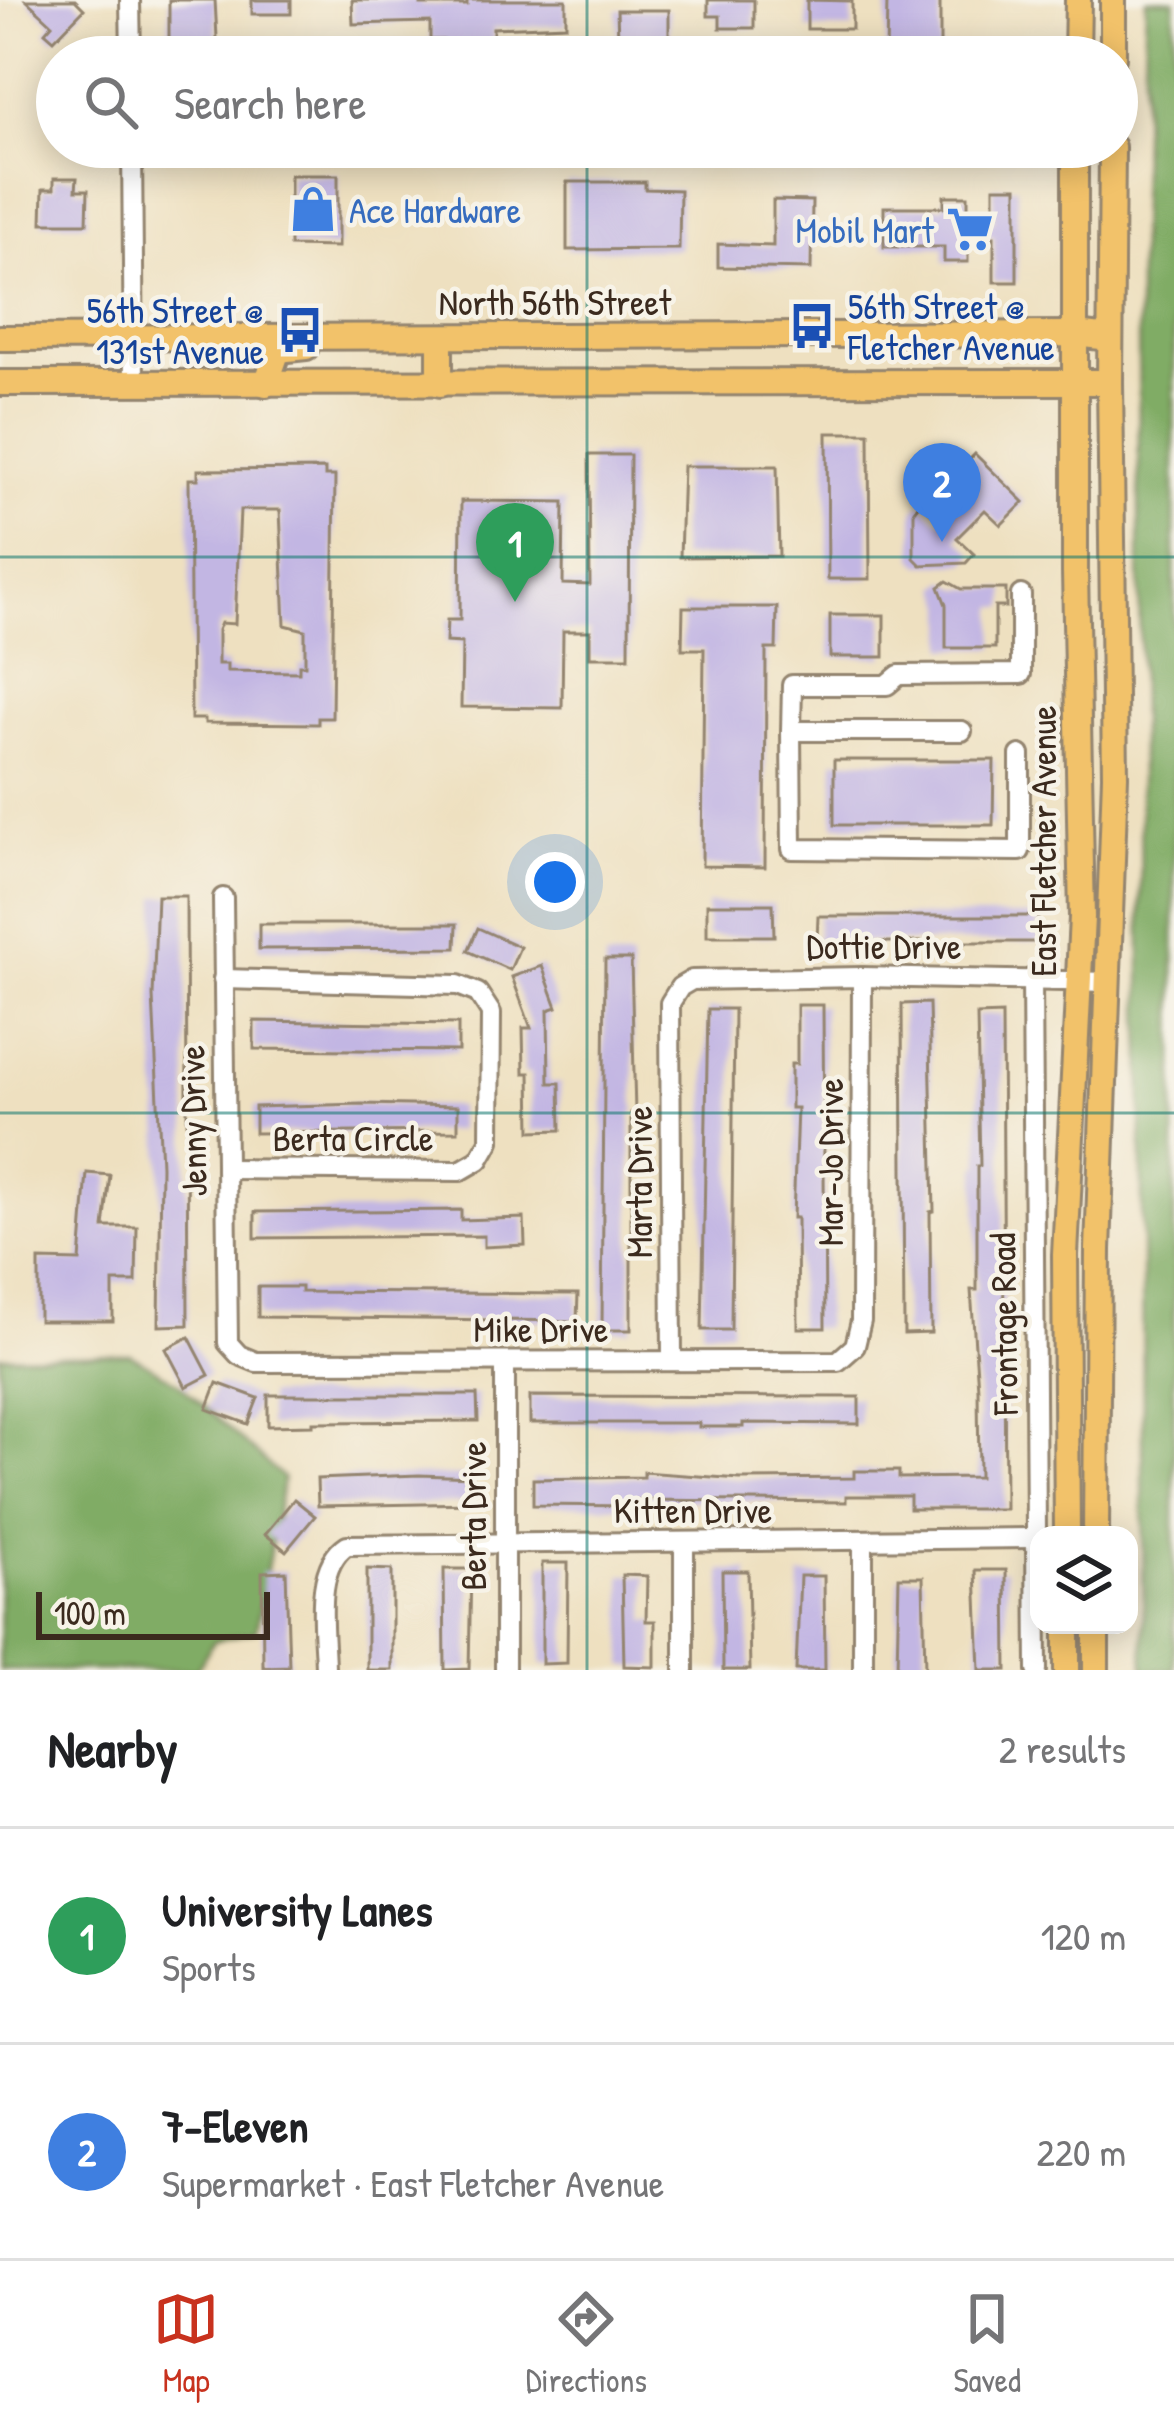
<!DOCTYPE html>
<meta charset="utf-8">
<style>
body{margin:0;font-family:"Patrick Hand",sans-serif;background:#f2f2f2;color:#202124}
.controls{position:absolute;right:36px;bottom:36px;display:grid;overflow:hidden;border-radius:24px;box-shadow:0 6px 30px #0003}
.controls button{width:108px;height:108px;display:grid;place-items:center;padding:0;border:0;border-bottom:3px solid #e0e0e0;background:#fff;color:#202124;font:60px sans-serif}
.scale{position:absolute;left:36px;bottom:30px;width:234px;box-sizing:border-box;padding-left:12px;border:6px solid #3b2a1e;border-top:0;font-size:33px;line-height:42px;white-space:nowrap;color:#3b2a1e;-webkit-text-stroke:9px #f7f3e8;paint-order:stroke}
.you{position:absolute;left:555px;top:882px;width:42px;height:42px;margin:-30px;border:9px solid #fff;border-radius:50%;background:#1a73e8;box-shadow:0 0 0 18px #1a73e833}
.badge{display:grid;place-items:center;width:78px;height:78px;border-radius:50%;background:#c8321e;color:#fff;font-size:39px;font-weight:700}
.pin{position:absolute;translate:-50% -99px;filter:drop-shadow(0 3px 6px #0008)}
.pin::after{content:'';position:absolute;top:63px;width:42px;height:36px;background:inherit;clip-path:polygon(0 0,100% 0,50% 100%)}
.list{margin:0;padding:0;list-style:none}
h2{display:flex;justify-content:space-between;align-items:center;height:156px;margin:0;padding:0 48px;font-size:51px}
h2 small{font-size:39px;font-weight:400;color:#757577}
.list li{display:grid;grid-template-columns:78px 1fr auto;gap:36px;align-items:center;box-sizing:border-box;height:216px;padding:0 48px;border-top:3px solid #e0e0e0}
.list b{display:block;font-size:45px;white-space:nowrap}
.list p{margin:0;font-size:39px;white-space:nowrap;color:#757577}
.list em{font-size:39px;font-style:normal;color:#757577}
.icon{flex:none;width:66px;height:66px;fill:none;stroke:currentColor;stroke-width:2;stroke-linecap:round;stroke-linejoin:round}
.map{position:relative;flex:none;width:1174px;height:1670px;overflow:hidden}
.search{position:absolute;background:#fff;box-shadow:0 6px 30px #0003;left:36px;right:36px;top:36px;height:132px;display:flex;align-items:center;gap:30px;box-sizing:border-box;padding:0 42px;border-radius:66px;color:#757577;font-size:45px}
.sheet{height:588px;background:#fff}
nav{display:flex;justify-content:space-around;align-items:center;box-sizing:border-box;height:168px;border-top:3px solid #e0e0e0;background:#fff;font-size:33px;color:#757577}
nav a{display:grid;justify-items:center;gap:6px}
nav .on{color:#c8321e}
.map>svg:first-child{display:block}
</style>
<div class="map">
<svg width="1174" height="1670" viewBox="0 0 1174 1670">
<rect width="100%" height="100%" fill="#f7f3e8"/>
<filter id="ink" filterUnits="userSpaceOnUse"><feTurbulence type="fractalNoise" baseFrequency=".00833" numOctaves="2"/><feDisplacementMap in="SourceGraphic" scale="24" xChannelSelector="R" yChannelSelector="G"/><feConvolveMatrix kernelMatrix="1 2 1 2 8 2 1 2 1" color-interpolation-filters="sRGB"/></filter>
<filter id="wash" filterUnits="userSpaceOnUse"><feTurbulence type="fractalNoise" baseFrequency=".004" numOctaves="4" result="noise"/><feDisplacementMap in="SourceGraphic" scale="48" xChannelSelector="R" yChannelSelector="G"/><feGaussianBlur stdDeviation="2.7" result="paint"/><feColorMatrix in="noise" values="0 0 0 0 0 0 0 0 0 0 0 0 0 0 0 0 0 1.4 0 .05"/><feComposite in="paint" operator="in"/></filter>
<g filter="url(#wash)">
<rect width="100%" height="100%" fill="#eee0c0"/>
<g fill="#80ac65" stroke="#5e6b42" stroke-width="3">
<path d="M1146,0H1174V1670H1144L1138,273Z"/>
<path d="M130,1354L177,1382L283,1478L256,1631L214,1641L196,1670H0V1356Z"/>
</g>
<g id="blocks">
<g fill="#c2b6e3" fill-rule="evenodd">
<path d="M26,0H75L84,9L54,40L45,32L52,24Z"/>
<path d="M169,0H215L218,57H169Z"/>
<rect x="252" y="0" width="39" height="14"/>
<path d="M352,0H421V5H467V0H566V25L493,28V57H468V51H443V40H430V22L353,24Z"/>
<path d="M708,0H754V28H720V16H708Z"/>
<path d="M807,0L852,1V29H807Z"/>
<path d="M887,0H940V57H886Z"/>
<path d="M617,10H669V39H618Z"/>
<path d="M290,175H338V247L290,246Z"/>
<path d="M54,178H77L76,190H88L87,223H42L43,189H54Z"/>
<path d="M567,182H645V189L680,190L679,249L567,250Z"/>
<path d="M994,187H1017V282H994V236H968V262H944V247H884V207H944V196H968V222H994Z"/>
<path d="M773,200L812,201L811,269L718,267V244L773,246Z"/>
<path d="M827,433H869L870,579H828Z"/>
<path d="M975,454L1024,502L1001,525L985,510L957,538L974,554L966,563L921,565L914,558V511L920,503L941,522L968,494L952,478Z"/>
<path d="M589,455H630L629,657H590V631H563L562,708L461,707L462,643L446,642L447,620H460L461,501L564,502L563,584L590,585Z"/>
<path d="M683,466H777L779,556L680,557Z"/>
<path d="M325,469V476H335L332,718H318V724L205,723V719H191L189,479H198V470ZM240,510H280L285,625L305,630V665H299V672L227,671V664H218V630L221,623L235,624Z"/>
<path d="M947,581L961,589H1006V607H995V648H946V605L939,587Z"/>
<path d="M683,607H777L776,649H766L765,867L702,866L704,649H682Z"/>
<rect x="830" y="615" width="54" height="42"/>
<path d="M834,760H994L993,825H834Z"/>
<path d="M157,896H186L188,1325L159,1326L161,1166L153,996Z"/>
<path d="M707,904H773L774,936H707Z"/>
<path d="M818,916H1038L1039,942H817Z"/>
<path d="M259,924H457L456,948L259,949Z"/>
<path d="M478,928L520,947L510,970L468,951Z"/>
<path d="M605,959H631L635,1113H631V1330H602Z"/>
<path d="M542,966L557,1007L548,1010L549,1083H560L561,1130L531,1131L530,1073H524L523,1028H531L512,977Z"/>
<path d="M929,1003L934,1211L930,1212L931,1333L904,1334L902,1004Z"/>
<path d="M797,1005H823L825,1328H798L797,1218H793L797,1108H791V1064H797Z"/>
<path d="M708,1009H734L731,1330H702Z"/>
<path d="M1002,1014L1005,1509H910V1496H846V1502L636,1500V1506L533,1505V1479L644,1477V1472L740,1479L854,1478V1471H899V1478L979,1477L978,1389L971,1290H977V1166H980L977,1015Z"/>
<path d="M254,1021L458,1024V1051L254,1049Z"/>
<path d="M362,1104L458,1106V1131L255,1133V1107Z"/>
<path d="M87,1173L110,1175L104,1227H137L136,1282H113V1321H39V1260L80,1261Z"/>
<path d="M461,1210V1220L524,1218L525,1245L484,1247V1236L255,1238V1212Z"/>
<path d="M258,1287H301V1292L578,1294L577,1321L258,1317Z"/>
<path d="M189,1337L209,1375L186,1387L166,1349Z"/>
<path d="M217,1383L258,1398L248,1424L207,1409Z"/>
<path d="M268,1395H477L478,1421L313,1422V1425L268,1426Z"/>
<path d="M530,1396L859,1397V1424L743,1423V1427H699V1423H530Z"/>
<path d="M419,1475L473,1477V1503L318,1506L317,1479Z"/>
<path d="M294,1499L315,1516L286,1551L265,1534Z"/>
<path d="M542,1563H568L567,1663L542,1664Z"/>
<path d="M367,1569L392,1570V1670H367Z"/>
<path d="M444,1569H471L469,1669L445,1670Z"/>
<path d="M976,1570H1006L1007,1670H980Z"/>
<path d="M286,1571L289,1666L263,1667L262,1572Z"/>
<path d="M722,1571H748L750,1670H723Z"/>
<path d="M622,1575L647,1576L646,1621H655V1667L624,1666Z"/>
<path d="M800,1576H824L825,1670H796Z"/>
<path d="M899,1577H923L925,1670H897Z"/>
</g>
</g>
</g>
<g filter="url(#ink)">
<use href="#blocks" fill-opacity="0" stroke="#94856f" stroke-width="3"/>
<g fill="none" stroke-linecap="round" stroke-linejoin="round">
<defs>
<g id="minor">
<path d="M130,0L131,57"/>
<path d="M132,147L134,381"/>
<path d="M791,731L792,685H887L899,675L1021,674V595"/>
<path d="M962,731H791L792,849L1020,851V755"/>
<path d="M223,898L228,1343L239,1355L256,1362L838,1361L855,1346L861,1321L862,977"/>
<path d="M1032,978L1037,1670"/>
<path d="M223,979L458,985L478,993L491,1013L490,1141L479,1160L460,1171L226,1169"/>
<path d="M672,1361L670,1003L680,987L692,980L862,977L1110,982"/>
<path d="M505,1362V1670"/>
<path d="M863,1541V1670"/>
<path d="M684,1543V1670"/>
<path d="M325,1670C325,1633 312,1568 347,1545L1039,1538"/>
</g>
<g id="major">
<path d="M1113,0V57"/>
<path d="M1077,57L1078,0"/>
<path d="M440,337V384"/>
<path d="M0,338L1075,334L1110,338"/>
<path d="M0,383L1110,382"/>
<path d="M266,384L278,350L306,347"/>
<path d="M1067,1535L1065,1255L1082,917L1075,572V147"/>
<path d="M1096,1535L1098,1250L1115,776L1110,382L1112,147"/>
<path d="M1067,1625V1670"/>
<path d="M1096,1625V1670"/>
</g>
</defs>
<use href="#minor" stroke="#94856f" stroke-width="24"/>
<use href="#major" stroke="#94856f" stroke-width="30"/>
<use href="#minor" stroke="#fff" stroke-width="18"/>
<use href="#major" stroke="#f2c26a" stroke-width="24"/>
</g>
</g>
<path fill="none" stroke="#0f766e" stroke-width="3" stroke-opacity="0.55" d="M587,0V57M587,147V1670M0,557H1174M0,1113H1174"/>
<defs>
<symbol id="shop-bare" viewBox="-9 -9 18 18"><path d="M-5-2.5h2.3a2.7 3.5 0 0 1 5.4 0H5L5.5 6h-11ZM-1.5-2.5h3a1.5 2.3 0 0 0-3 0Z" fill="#3f7fe0" stroke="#f7f3e8" stroke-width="2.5" paint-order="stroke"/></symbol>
<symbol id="supermarket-bare" viewBox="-9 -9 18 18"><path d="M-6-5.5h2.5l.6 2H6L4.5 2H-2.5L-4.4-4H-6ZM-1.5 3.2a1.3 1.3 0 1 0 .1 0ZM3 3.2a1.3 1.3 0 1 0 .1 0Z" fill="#3f7fe0" stroke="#f7f3e8" stroke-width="2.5" paint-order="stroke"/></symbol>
<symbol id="bus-bare" viewBox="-9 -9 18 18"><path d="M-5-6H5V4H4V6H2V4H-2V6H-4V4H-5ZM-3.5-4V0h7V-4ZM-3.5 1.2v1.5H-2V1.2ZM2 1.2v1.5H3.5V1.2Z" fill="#1a4fb4" stroke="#f7f3e8" stroke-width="2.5" paint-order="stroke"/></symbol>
</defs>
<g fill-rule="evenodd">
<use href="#shop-bare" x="280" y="176" width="66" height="66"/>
<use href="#supermarket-bare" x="937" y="196" width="66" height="66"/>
<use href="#bus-bare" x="779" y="293" width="66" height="66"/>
<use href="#bus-bare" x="267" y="297" width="66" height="66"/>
</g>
<g text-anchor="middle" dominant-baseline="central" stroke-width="9" stroke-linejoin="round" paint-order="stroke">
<g font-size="36" fill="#366cbe" stroke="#f7f3e8" text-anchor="start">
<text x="349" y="209">Ace Hardware</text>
<text x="934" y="229" text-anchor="end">Mobil Mart</text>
</g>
<g font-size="36" fill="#3b2a1e" stroke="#f7f3e8">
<text x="555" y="301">North 56th Street</text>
<text transform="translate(1042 841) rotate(-90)">East Fletcher Avenue</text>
<text x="884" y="945">Dottie Drive</text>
<text transform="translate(192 1121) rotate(-91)">Jenny Drive</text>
<text x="353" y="1137">Berta Circle</text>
<text transform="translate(829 1162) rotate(-90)">Mar-Jo Drive</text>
<text transform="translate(638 1182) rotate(-90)">Marta Drive</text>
<text transform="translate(1003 1324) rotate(-91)">Frontage Road</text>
<text x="541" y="1328">Mike Drive</text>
<text x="693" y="1509">Kitten Drive</text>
<text transform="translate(472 1516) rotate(-90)">Berta Drive</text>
</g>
<g font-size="36" fill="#164399" stroke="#f7f3e8" text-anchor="start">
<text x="848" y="305">56th Street @<tspan x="848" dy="41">Fletcher Avenue</tspan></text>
<text x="264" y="309" text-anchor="end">56th Street @<tspan x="264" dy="41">131st Avenue</tspan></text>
</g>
</g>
</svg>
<div class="controls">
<button><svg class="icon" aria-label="layers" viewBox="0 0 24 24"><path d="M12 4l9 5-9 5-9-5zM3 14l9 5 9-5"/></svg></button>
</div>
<div class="scale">100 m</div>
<div class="you"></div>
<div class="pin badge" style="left:515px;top:602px;background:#2e9e5b">1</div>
<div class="pin badge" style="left:942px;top:542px;background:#3f7fe0">2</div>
<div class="search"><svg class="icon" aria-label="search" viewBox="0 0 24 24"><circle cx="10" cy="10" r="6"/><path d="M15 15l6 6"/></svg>Search here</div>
</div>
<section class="sheet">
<h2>Nearby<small>2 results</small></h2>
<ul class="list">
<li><span class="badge" style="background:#2e9e5b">1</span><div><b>University Lanes</b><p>Sports</p></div><em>120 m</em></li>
<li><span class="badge" style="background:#3f7fe0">2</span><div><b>7-Eleven</b><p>Supermarket · East Fletcher Avenue</p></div><em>220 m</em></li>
</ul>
</section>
<nav>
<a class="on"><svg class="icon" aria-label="map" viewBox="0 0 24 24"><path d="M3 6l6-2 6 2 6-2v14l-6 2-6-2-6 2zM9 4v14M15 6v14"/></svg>Map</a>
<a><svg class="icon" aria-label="directions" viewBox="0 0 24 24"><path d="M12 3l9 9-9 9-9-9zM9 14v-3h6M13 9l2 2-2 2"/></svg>Directions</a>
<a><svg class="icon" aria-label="saved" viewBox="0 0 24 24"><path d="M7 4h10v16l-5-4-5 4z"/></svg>Saved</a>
</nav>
